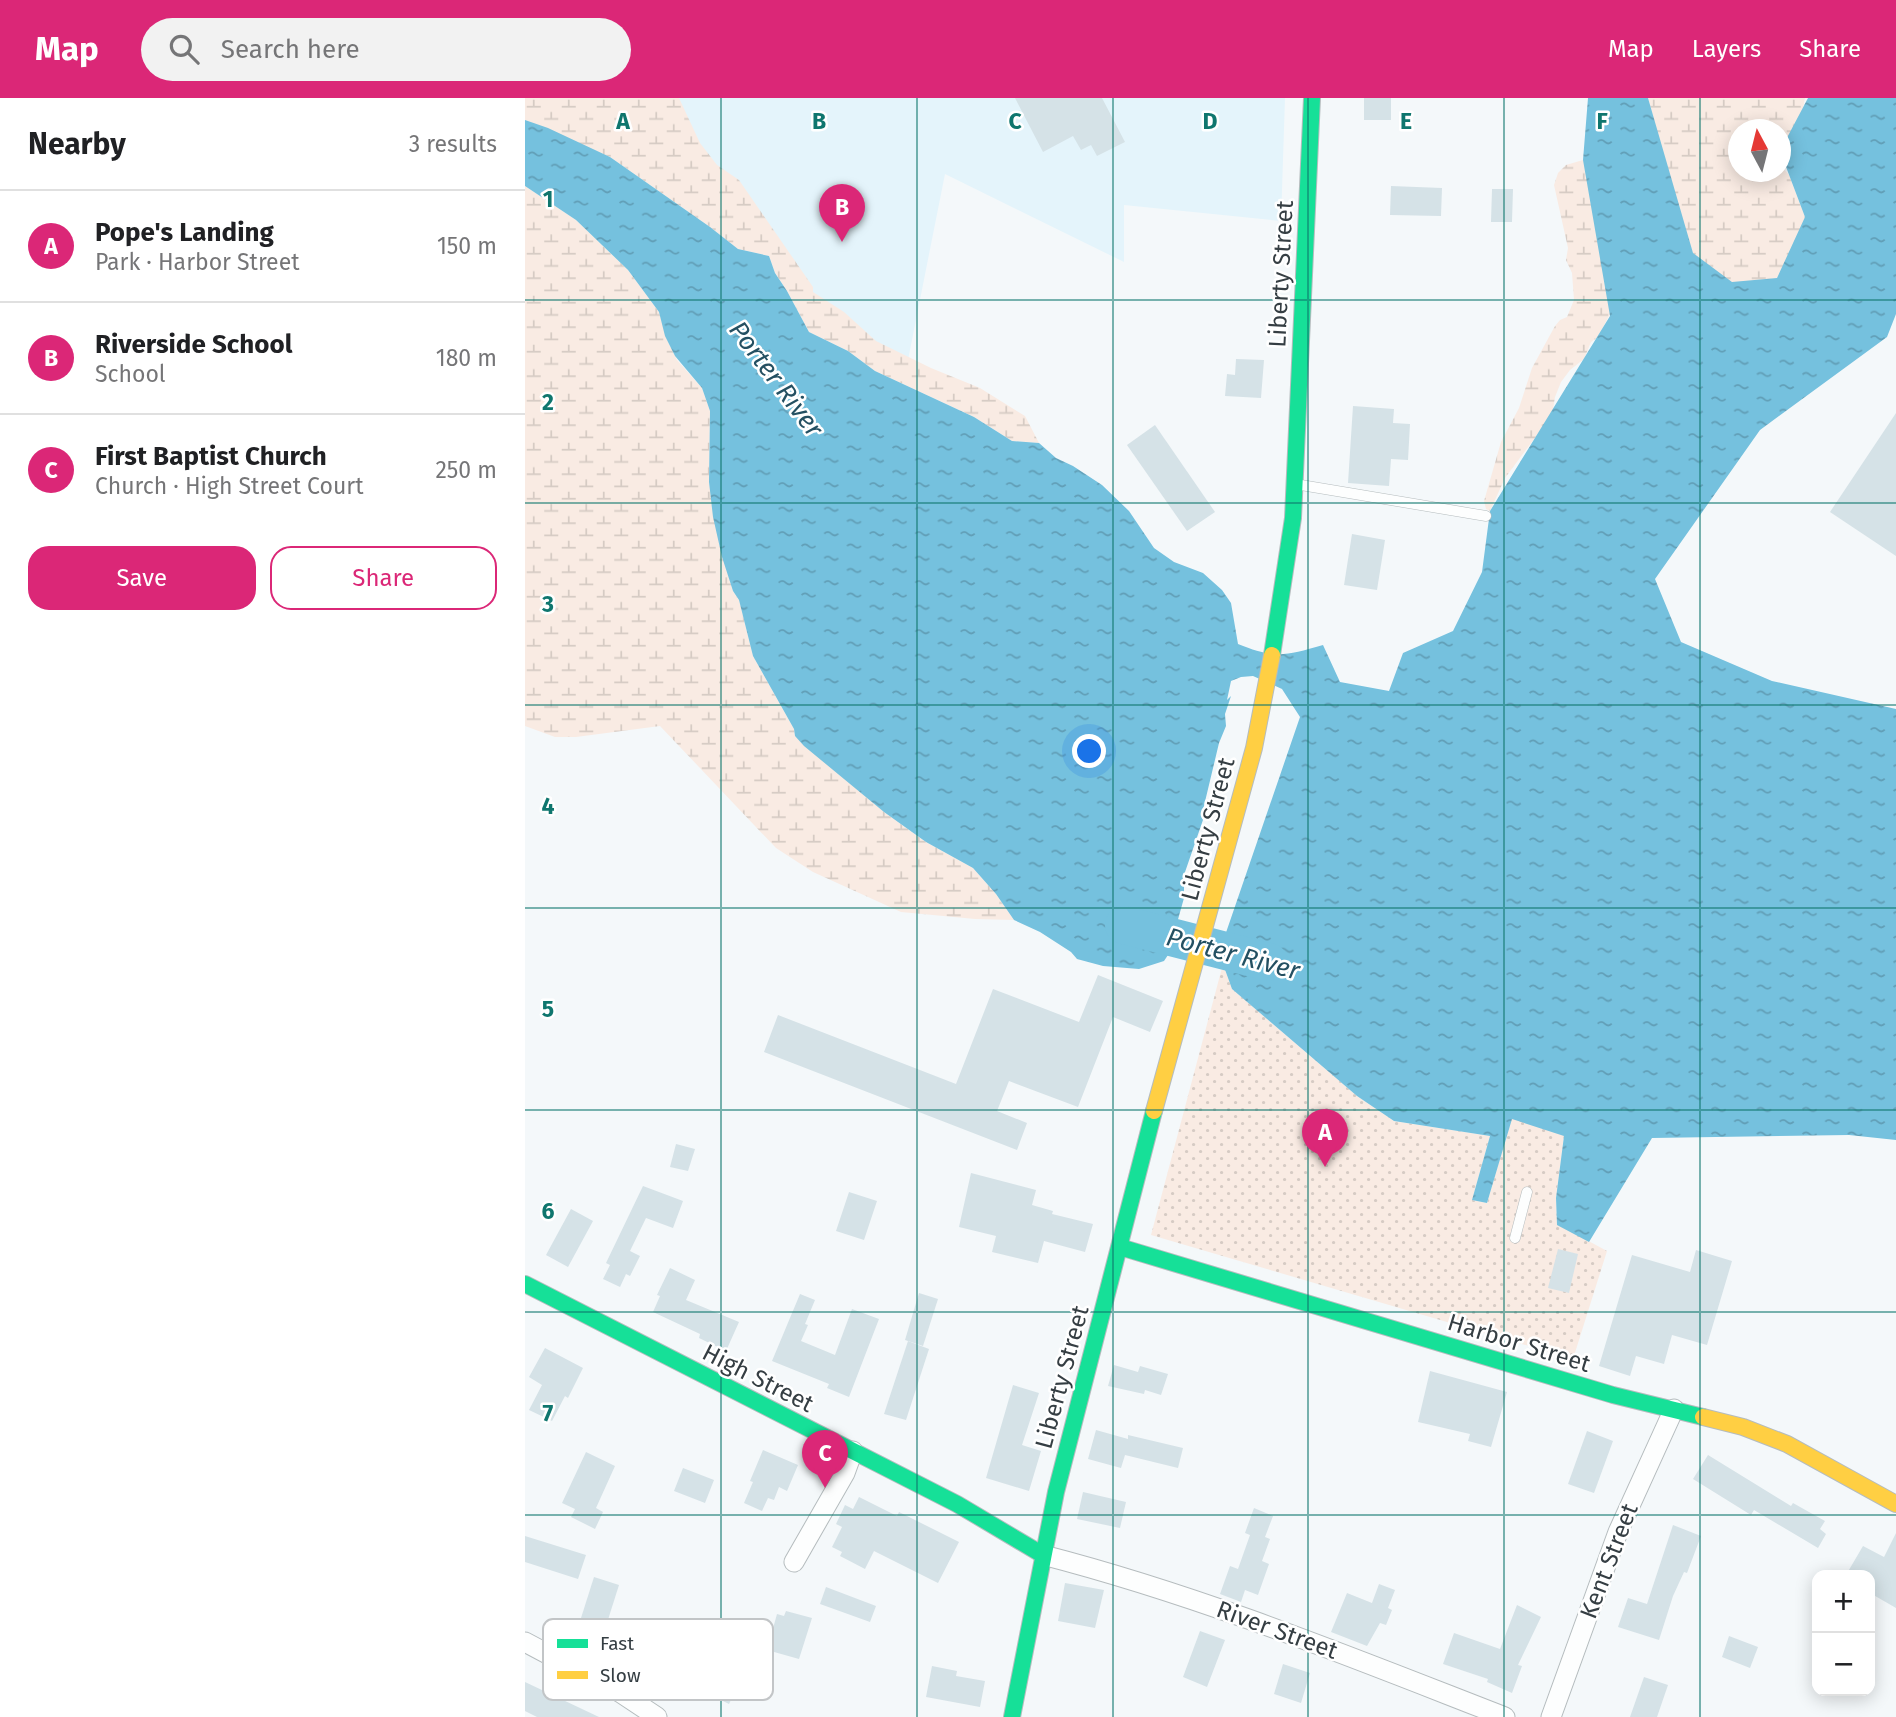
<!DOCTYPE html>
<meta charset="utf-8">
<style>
body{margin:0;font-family:"Fira Sans",sans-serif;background:#f2f2f2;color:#202124}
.controls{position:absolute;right:21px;bottom:21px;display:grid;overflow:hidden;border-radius:14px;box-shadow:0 4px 18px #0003}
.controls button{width:63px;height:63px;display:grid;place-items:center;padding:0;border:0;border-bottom:2px solid #e0e0e0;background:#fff;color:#202124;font:35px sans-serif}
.compass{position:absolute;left:1203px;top:21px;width:63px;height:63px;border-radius:50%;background:#fff;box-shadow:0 4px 18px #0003;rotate:353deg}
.you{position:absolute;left:565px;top:654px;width:24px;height:24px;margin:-18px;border:5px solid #fff;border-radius:50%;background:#1a73e8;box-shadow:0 0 0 10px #1a73e833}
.badge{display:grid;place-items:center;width:46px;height:46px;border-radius:50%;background:#db2777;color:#fff;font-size:23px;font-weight:700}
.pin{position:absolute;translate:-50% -58px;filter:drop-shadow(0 2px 4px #0008)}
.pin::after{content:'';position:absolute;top:37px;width:24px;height:21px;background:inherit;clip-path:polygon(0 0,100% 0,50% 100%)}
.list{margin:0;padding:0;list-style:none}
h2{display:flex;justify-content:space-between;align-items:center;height:91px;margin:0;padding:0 28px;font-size:30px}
h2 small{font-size:23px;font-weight:400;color:#757577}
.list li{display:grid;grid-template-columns:46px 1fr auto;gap:21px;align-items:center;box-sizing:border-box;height:112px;padding:0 28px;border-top:2px solid #e0e0e0}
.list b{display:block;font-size:26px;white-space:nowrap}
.list p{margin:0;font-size:23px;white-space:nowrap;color:#757577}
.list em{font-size:23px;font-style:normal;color:#757577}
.actions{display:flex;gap:14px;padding:21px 28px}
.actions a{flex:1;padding:16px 0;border:2px solid #db2777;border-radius:21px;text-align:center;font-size:24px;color:#db2777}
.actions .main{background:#db2777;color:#fff}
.icon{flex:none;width:38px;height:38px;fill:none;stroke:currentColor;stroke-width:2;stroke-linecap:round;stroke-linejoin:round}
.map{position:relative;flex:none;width:1371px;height:1619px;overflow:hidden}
header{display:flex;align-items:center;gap:42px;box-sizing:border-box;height:98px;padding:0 35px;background:#db2777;color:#fff}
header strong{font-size:33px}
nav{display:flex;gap:38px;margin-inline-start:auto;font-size:24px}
.search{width:490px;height:63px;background:#f2f2f2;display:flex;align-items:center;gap:18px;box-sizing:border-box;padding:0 24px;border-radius:38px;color:#757577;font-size:26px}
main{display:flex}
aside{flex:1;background:#fff}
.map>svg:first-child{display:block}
</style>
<header>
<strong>Map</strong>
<div class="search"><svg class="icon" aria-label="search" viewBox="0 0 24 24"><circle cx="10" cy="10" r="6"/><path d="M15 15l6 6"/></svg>Search here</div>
<nav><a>Map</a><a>Layers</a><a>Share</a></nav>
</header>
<main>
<aside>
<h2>Nearby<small>3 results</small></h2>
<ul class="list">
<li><span class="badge">A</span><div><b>Pope's Landing</b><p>Park · Harbor Street</p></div><em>150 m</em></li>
<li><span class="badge">B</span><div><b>Riverside School</b><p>School</p></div><em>180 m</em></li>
<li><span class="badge">C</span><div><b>First Baptist Church</b><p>Church · High Street Court</p></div><em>250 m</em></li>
</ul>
<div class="actions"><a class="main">Save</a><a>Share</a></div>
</aside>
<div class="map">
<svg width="1371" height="1619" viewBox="0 0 1371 1619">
<defs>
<pattern id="green-dots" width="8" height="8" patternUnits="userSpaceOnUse" patternTransform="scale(1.75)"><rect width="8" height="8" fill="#f9ebe3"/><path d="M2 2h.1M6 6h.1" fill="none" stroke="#d6cbc4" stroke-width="1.8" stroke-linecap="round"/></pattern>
<pattern id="wetland-marsh" width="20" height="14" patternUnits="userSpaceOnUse" patternTransform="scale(1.75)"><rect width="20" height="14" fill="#f9ebe3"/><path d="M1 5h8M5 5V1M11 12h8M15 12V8" fill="none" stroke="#d6cbc4"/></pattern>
<pattern id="water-ripples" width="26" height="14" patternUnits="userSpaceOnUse" patternTransform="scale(1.75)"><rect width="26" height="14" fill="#75c1de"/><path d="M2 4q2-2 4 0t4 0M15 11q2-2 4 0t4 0" fill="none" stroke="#619eb6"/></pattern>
</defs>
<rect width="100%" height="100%" fill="#f4f8fa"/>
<path fill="#e4f4fb" d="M110,0H760L756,123L599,107V164L420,76L380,277L300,231Z"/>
<path fill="url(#green-dots)" d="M698,866L707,891L832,998L869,1023L965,1038L947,1102L962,1105L987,1020L1039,1037L1031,1100L1032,1126L1082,1153L1048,1261L626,1137Z"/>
<g fill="url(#wetland-marsh)">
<path d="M0,0H154L175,45L192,67L214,82L288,189V194L319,214L351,243L406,270L455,290L500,318L514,345L487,343L449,319L350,273L323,253L284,234L262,193L250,175L244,158L213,151L185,129L85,59L0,22Z"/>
<path d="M1123,0H1280L1275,25L1256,52L1255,32H1213V74H1255L1256,68L1264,77L1280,119L1276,133L1252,180L1241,186L1207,184L1185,177L1168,155L1136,71L1128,18Z"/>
<path d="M1058,62L1062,69L1086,214L1073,239L1066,244L1059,261L1045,272L1036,284L1030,299L1027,317L980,380L965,413L961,411L959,403L976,344L994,310L1007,270L1030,228L1035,222L1042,219L1049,202L1047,175L1041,162L1043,150L1029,87L1033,75L1041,67Z"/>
<path d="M0,88L51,122L103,172L134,214L143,244L152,262L177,290L185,313L184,384L196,452L208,493L214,502L228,558L269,631L270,638L359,714L401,744L448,770L471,796L489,822L450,821L376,814L288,774L251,750L135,628L51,639H30L0,628Z"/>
</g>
<path fill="url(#water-ripples)" d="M1063,0H1123L1168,155L1207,184L1252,180L1280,119L1255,53L1283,0H1371V216L1362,239L1235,332L1130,481L1156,544L1247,583L1371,611V1042L1324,1037L1127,1040L1064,1144L1032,1127L1031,1100L1039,1038L987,1021L962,1105L947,1102L965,1038L869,1023L832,998L707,891L694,855L775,619L757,591L728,578L716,579L706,583L702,602L706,598L700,616L701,628L694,645L678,712L679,719L659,777V800L643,857L639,863L614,871L578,868L552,861L546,854L515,834L489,822L471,796L448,770L401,744L359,714L279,648L270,638L269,631L228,558L214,502L208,493L197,459L188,419L184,384L185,313L177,290L150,258L140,238L134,214L103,172L51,122L0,88V22L23,30L85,59L185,129L213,151L244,158L250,175L262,193L284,234L323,253L350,273L449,319L487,343L514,345L531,360L548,368L577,387L604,413L629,450L649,464L678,475L697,492L706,505L713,546C750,561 760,558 798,547L815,584L864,593L878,555L928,533L957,474L965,413L1085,218L1058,62Z"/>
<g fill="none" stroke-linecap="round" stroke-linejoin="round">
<path stroke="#75c1de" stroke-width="38" d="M599,827L744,864"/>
</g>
<g fill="#d5e2e7">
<path d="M490,0H577L600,44L572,58L566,47L556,52L548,38L518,54Z"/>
<rect x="839" y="0" width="27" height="22"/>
<path d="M866,88L917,90L916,118L865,117Z"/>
<path d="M967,91H988L987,124H966Z"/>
<path d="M711,261L739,262L736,300L700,298L702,276L710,277Z"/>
<path d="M828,308L869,311L868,325L885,326L883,362L866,361L864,388L823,385Z"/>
<path d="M1371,315V458L1305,414Z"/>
<path d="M630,327L690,414L662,433L602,347Z"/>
<path d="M827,436L860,442L852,492L819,487Z"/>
<path d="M573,877L638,903L625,934L588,919L553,1009L484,983L472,1013L502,1025L492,1052L239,954L253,917L431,986L468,891L554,924Z"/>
<path d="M151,1046L170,1051L163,1073L145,1069Z"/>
<path d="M446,1075L511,1092L507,1107L528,1113L527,1116L568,1126L560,1154L519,1143L513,1165L467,1154L471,1138L434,1129Z"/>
<path d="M118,1088L158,1103L148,1130L121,1120L105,1153L115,1158L105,1178L101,1176L95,1189L78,1181L85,1167L81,1165Z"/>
<path d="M324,1094L352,1103L339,1142L311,1133Z"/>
<path d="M46,1111L68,1123L43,1169L21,1157Z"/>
<path d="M1033,1151L1053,1156L1044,1195L1023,1190Z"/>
<path d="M1171,1152L1207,1163L1182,1247L1147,1237L1139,1266L1111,1258L1105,1278L1074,1268L1107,1157L1165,1174Z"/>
<path d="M145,1170L170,1182L161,1202L214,1224L201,1253L174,1240L175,1236L128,1214L135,1198L132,1197Z"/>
<path d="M394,1195L413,1201L398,1248L380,1242Z"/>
<path d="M275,1196L290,1202L280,1226L283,1227L276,1243L310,1257L327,1211L354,1221L324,1299L302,1290L304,1286L247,1263Z"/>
<path d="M383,1243L404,1251L381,1322L359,1316Z"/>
<path d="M20,1250L58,1270L43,1300L40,1298L27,1323L4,1312L17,1287L4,1279Z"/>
<path d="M589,1267L613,1274L615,1268L643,1276L636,1297L620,1292L619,1296L583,1288Z"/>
<path d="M905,1273L982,1294L966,1349L943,1343L945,1336L893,1324Z"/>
<path d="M488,1287L514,1295L497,1347L516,1353L504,1393L461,1380Z"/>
<path d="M571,1332L603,1341V1337L658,1350L653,1370L600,1357L596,1370L563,1361Z"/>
<path d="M1062,1333L1088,1343L1069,1395L1043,1386Z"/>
<path d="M238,1352L273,1367L262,1393L254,1389L249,1402L243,1400L237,1413L219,1405L228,1384L225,1383Z"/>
<path d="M61,1354L90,1368L71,1410L78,1414L70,1431L46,1419L50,1411L37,1405Z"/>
<path d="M1183,1357L1266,1408L1268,1405L1300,1423L1295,1431L1301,1436L1293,1450L1229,1412L1226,1417L1168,1381Z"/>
<path d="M158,1370L189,1382L180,1405L149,1393Z"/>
<path d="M558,1394L601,1404L595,1430L552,1421Z"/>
<path d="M334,1399L372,1418L374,1414L434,1444L413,1485L349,1453L340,1471L315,1458L317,1454L307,1449L317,1429L311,1426L320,1407L328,1411Z"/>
<path d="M729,1410L748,1418L740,1439L745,1441L737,1463L744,1466L733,1497L720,1492L716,1504L695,1496L705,1468L713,1471L725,1437L720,1435Z"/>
<path d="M1148,1427L1176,1438L1162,1475L1159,1474L1148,1498L1134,1542L1093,1529L1103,1500L1122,1506Z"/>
<path d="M1371,1435V1510L1345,1495V1477H1321L1338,1448L1359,1459Z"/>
<path d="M0,1438L61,1457L53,1481L0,1464Z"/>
<path d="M69,1479L94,1487L81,1528L56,1520Z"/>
<path d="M540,1485L579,1492L570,1530L533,1523Z"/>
<path d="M854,1486L870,1492L863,1510L867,1512L861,1527L855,1525L842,1548L806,1534L822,1495L847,1505Z"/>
<path d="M301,1489L351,1508L345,1524L295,1506Z"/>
<path d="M992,1507L1016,1519L993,1567L997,1568L987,1595L962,1584L963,1581L918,1566L929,1535L975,1551Z"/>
<path d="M261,1513L287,1520L274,1561L242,1552L252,1516L259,1518Z"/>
<path d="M99,1527L215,1584L204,1606L88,1548Z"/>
<path d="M675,1533L700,1542L682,1589L658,1579Z"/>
<path d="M1204,1538L1233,1549L1225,1570L1197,1559Z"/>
<path d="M758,1566L785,1575L776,1605L749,1596Z"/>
<path d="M407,1568L432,1573L431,1578L460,1583L455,1609L401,1599Z"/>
<path d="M1119,1579L1143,1587L1132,1619H1105Z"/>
<path d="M0,1584L74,1619H12L0,1613Z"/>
</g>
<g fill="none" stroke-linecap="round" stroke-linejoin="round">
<defs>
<g id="lane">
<path d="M770,386L961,418"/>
<path d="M990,1140L1002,1094"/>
</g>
<g id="street">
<path d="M518,1457C677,1498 828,1560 980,1619"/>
<path d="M269,1464L320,1375L328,1353"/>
<path d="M0,1544L96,1595L132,1619"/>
<path d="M1026,1619L1093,1434L1149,1311"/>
</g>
<g id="fast">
<path d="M747,557L768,420L787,0"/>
<path d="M595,1149L1088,1297L1178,1319"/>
<path d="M0,1186L432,1406L518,1457"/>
<path d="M487,1619L531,1394L629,1013"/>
</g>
<g id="slow">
<path d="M629,1013L729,650L747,557"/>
<path d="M1178,1319L1218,1329L1262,1346L1371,1406"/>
</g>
</defs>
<use href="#lane" stroke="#b5bcbe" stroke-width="11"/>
<use href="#street" stroke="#b5bcbe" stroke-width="21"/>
<use href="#fast" stroke="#b5bcbe" stroke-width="18"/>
<use href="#slow" stroke="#b5bcbe" stroke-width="18"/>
<use href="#lane" stroke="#fdfefe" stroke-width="10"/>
<use href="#street" stroke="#fdfefe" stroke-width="19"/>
<use href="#fast" stroke="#16e098" stroke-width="16"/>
<use href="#slow" stroke="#ffcf43" stroke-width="16"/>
</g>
<path fill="none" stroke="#0f766e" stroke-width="2" stroke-opacity="0.55" d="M196,0V1619M392,0V1619M588,0V1619M783,0V1619M979,0V1619M1175,0V1619M0,202H1371M0,405H1371M0,607H1371M0,810H1371M0,1012H1371M0,1214H1371M0,1417H1371"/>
<g text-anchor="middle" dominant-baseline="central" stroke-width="5" stroke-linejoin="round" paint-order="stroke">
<g font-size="24" fill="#353e43" stroke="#fff">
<text transform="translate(756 176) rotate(-87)">Liberty Street</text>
<text transform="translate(683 731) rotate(-75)">Liberty Street</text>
<text transform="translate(994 1245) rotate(17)">Harbor Street</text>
<text transform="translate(537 1279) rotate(-75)">Liberty Street</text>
<text transform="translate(233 1280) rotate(27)">High Street</text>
<text transform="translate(1084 1463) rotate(-69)">Kent Street</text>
<text transform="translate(752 1532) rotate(20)">River Street</text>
</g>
<g font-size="26" font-style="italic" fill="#245062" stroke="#fff">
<text transform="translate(251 281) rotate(53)">Porter River</text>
<text transform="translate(708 856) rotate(15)">Porter River</text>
</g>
</g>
<rect x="18" y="1521" width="230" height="81" rx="10" fill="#fff" stroke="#c2c5c7" stroke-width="2"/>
<rect x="32" y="1541" width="31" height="9" fill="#16e098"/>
<rect x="32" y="1573" width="31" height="8" fill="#ffcf43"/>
<g font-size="19" fill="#353e43">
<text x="75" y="1552">Fast</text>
<text x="75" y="1584">Slow</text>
</g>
<g font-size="23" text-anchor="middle" font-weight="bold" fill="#0f766e" stroke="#fff" stroke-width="5" stroke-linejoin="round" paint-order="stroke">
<text x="98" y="31">A</text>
<text x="294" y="31">B</text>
<text x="490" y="31">C</text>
<text x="685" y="31">D</text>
<text x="881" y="31">E</text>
<text x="1077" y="31">F</text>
<text x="23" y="109">1</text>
<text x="23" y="312">2</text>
<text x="23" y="514">3</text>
<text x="23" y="716">4</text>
<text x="23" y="919">5</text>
<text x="23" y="1121">6</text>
<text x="23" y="1323">7</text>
</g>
</svg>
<div class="controls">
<button>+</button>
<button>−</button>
</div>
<svg class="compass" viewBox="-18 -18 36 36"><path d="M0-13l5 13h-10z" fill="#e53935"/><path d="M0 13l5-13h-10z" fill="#757577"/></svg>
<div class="you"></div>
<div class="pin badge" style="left:800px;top:1069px">A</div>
<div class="pin badge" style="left:317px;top:144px">B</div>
<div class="pin badge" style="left:300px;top:1390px">C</div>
</div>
</main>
